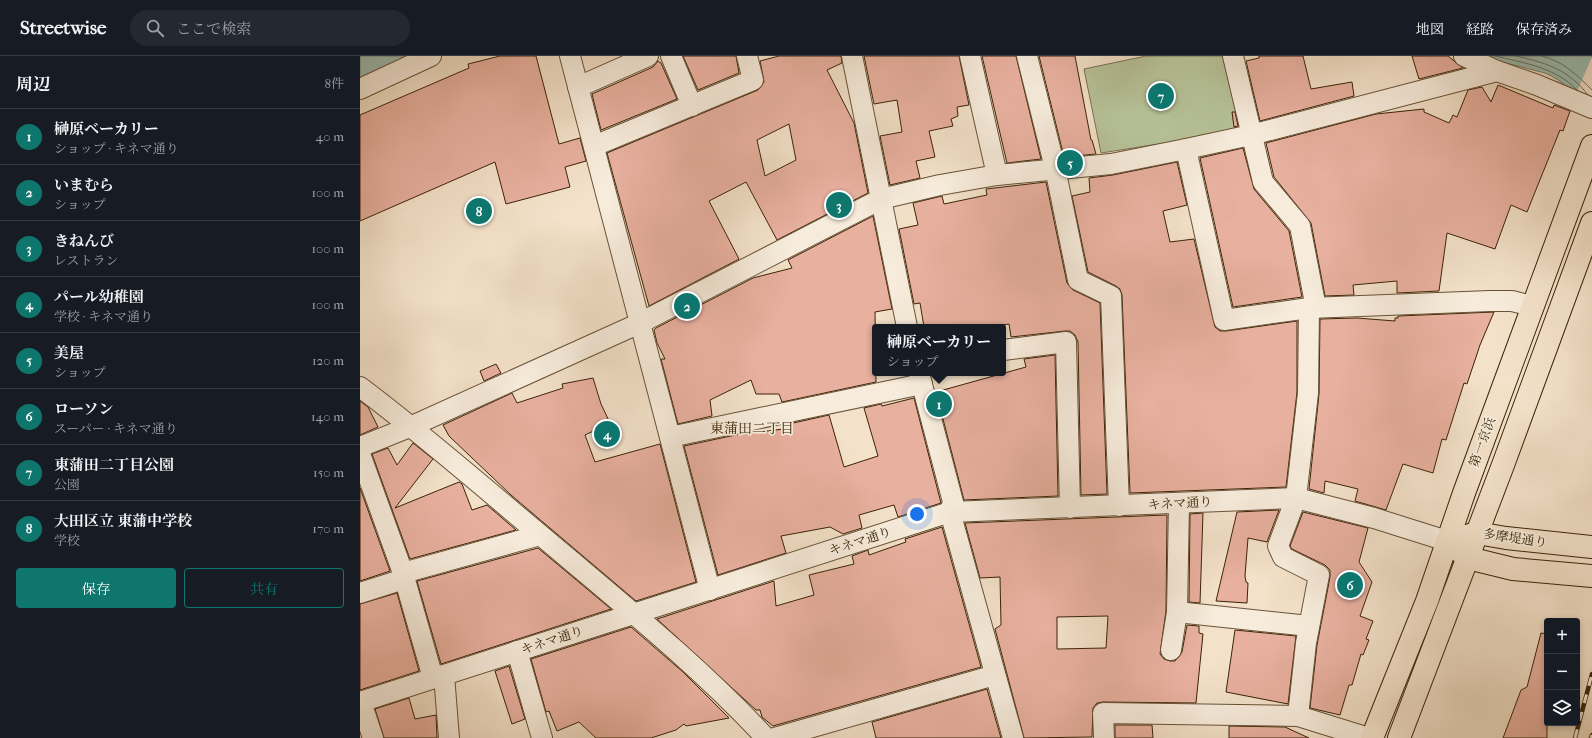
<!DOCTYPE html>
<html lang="ja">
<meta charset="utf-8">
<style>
body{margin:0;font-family:"IM FELL French Canon","Noto Serif JP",serif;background:#242831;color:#f1f3f6}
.controls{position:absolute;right:12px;bottom:12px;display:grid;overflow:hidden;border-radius:4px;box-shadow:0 2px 6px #0003}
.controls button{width:36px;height:36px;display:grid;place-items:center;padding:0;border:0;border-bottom:1px solid #363941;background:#171b24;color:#f1f3f6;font:20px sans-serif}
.you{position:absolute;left:557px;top:458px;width:14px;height:14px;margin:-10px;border:3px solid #fff;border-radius:50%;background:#1a73e8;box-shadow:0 0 0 6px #1a73e833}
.badge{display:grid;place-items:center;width:26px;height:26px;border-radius:50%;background:#0f766e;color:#fff;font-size:13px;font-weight:700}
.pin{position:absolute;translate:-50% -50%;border:2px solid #fff;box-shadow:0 1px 4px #0006}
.popup{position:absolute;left:512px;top:268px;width:134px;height:52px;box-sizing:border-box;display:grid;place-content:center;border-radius:4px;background:#171b24;filter:drop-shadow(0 1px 3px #0005);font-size:13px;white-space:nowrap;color:#9ea1a6}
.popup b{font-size:15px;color:#f1f3f6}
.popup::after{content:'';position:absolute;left:50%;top:100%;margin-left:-8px;border:8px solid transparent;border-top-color:#171b24}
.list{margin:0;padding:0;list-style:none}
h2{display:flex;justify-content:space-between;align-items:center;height:52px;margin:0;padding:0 16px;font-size:17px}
h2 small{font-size:13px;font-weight:400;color:#9ea1a6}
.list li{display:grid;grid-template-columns:26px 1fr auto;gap:12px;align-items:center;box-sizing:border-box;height:56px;padding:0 16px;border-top:1px solid #363941}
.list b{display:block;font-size:15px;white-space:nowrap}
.list p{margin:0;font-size:13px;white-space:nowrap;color:#9ea1a6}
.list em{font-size:13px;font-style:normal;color:#9ea1a6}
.actions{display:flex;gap:8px;padding:12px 16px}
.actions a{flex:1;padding:9px 0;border:1px solid #0f766e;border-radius:4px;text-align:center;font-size:14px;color:#0f766e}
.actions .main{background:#0f766e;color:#fff}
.icon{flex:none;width:22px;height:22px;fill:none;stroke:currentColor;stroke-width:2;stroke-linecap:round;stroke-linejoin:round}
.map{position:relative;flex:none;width:1232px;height:682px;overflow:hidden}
header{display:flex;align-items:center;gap:24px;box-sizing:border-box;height:56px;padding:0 20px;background:#171b24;border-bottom:1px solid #363941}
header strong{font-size:19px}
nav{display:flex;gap:22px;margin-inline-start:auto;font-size:14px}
.search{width:280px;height:36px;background:#242831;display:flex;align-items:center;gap:10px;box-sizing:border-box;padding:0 14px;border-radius:22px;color:#9ea1a6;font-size:15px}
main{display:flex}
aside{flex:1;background:#171b24}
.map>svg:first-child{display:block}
</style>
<header>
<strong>Streetwise</strong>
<div class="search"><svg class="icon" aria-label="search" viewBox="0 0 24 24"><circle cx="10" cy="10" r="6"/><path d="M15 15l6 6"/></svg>ここで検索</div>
<nav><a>地図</a><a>経路</a><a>保存済み</a></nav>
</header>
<main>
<aside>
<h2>周辺<small>8件</small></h2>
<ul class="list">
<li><span class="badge">1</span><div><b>榊原ベーカリー</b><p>ショップ · キネマ通り</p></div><em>40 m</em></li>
<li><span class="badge">2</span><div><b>いまむら</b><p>ショップ</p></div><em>100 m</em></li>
<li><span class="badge">3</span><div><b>きねんび</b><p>レストラン</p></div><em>100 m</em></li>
<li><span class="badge">4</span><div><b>パール幼稚園</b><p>学校 · キネマ通り</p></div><em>100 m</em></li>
<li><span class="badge">5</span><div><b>美屋</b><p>ショップ</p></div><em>120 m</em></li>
<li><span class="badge">6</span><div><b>ローソン</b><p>スーパー · キネマ通り</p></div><em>140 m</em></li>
<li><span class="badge">7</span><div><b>東蒲田二丁目公園</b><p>公園</p></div><em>150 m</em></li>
<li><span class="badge">8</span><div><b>大田区立 東蒲中学校</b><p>学校</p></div><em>170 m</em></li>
</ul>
<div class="actions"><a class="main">保存</a><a>共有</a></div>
</aside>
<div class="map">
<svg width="1232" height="682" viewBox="0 0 1232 682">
<rect width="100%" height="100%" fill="#f3e1c9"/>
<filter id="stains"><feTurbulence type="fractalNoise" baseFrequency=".005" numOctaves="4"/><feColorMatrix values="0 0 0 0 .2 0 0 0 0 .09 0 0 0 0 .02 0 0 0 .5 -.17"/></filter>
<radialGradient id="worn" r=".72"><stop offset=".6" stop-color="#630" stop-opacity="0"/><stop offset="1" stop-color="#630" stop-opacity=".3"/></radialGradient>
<path fill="#b7c399" stroke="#797350" d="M786,0H865L879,67L869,77L741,97L724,13Z"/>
<g fill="#9bbeb5" stroke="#75806f">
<path d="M0,0H55L0,26Z"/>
<path d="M1119,0H1232V54C1217,40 1204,25 1185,17Z"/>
</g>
<path fill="#f3e1c9" d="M1232,1V56L1215,40Z"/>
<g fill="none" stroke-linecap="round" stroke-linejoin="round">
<g stroke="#6b705e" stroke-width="1">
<path d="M1135,0C1164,7 1195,11 1217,34"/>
<path d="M1156,0C1178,5 1198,10 1215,25C1220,29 1224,34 1228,39"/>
<path d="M1181,0C1203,5 1216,18 1232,34"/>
</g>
</g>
<g fill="#e8b09f" stroke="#3b2306" fill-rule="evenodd">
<path d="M140,0H176L199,88L220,82L226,105L205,111L210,131L146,148L135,106L0,165V59L109,12L108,8Z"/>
<path d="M323,0H376L379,17L338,34Z"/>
<path d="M419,0H481L482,7L467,14L494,67L508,137L417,184L386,126L349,145L379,203L289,250L247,97L398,34L404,26L400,5ZM429,68L436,104L405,120L397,84Z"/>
<path d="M504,0H599L609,49L597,51L598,60L591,63L593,70L569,75L575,101L556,105L560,122L530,129L520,80L542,76L537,44L514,48Z"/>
<path d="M622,0H656L681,103L647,107Z"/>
<path d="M679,0H715L731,84H732L736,98L704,101Z"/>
<path d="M899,0H943L951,33L992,26L994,40L900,65L886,5L899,2Z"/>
<path d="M1052,0H1088L1103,12L1059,23Z"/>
<path d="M298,5L301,7L317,43L241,74L232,38L293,11Z"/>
<path d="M1138,29L1193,52L1194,49L1210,55L1203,75L1200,74L1167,156L1151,149L1135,193L1087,177L1079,235L1037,237V225L993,229L994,239L965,240L951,167L914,121L906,87L1016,58L1064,53V56L1089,67L1093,59L1097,61L1108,34L1122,31L1131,46Z"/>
<path d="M872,56H875L878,70L874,71Z"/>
<path d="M883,92L894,133L929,175L942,241L873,251L840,102Z"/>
<path d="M817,106L827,149L803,155L810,186L834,183L855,271L860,275H866L937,265V336L926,431L770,437L762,239L760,233L756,230L728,216L712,140L730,136L729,122L753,119Z"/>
<path d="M686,126L707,227L713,234L740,247L747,438L721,439L718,286L715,279L710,275H705L651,281L649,268L629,271H564L560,247L554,248L539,173L558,169L553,147L582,140L584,148L627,139L626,133Z"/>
<path d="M513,160L532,253L515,256L516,326L422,346L419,338H396L391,324L350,344L352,360L318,368L301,303H305L297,287L294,274L296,272L393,222L432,212L428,204Z"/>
<path d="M1134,256L1120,289L1107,328L1104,327L1086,384L1082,383L1073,417L1043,408L1026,454L995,445L998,433L965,425L964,437L949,433L959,338L960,263L997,262L1035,265V262H1038V260Z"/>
<path d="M695,299L698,440L604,444L576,336L666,311L664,303Z"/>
<path d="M136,308L141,317L124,325L120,315Z"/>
<path d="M233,322L241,348L250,367L225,379L235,406L300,388L336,526L276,545L151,439L89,380L83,369L152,337L157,347L203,332L202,328Z"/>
<path d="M554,342L581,447L538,461L534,449L499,459L502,472L483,478L470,471L421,480L426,497L358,519L324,390L385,377V378L431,372L429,368L469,359L484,411L518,400L504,352L521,348L522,350Z"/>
<path d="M0,345L8,351L18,371L0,379Z"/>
<path d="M53,387L73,403L35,452L99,426L102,428L112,454L127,449L156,474L50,503L12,398L28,392L37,409Z"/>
<path d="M0,432L30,515L0,525Z"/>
<path d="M919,454L907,486L888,482L885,520L886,526L888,527L887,547L856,545L877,456Z"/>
<path d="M943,456L1008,472L999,506L1012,526L1000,560L1013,565L1006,583L1009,584L1003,599L1001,598L992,629H989L980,659L950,652L957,589L970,521V514L965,509L932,493L930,490Z"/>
<path d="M843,457L840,547L829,546L830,458Z"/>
<path d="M807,459L806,555L800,598L804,603L810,605H815L822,596L827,569L839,570V577L843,578L836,647L743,646L737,647L733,652L732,681L664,682L635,573L641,569L640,521L620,522L605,467ZM748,560L746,592L697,593V561Z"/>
<path d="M582,471L621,611L413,670L402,661L400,654H396L297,563L414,525L416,550L454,539L449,519L494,508L492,500L508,494L509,499L546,486L545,483Z"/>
<path d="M178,492L251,553L81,608L57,525Z"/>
<path d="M37,537L59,615L0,634V548Z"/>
<path d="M271,571L323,616L369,662L326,670L324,668L316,674L291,682H236L219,666L197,675L189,655L186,656L171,603Z"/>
<path d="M875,574L936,580L928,648L866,636Z"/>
<path d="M1181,577L1187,578V682H1143L1161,634L1167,631Z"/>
<path d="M149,610L165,663L152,668L135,615Z"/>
<path d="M627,633L641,682H516L512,666Z"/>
<path d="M49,642L55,663L76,659L77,682H24L15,653Z"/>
<path d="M755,669H792L793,682H755Z"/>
<path d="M869,670L925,671L949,682H869Z"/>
</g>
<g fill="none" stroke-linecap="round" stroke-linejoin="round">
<defs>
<g id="minor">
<path d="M210,0L350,534"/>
<path d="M311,0L332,50"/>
<path d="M492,0L547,271"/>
<path d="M610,0L637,119"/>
<path d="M667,0L695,112L718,224L751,240L759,450"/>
<path d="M873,0L903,126L940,170L956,252"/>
<path d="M1104,0L1137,15L1177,29L1232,52"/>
<path d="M218,31L288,0"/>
<path d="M0,33L71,0"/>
<path d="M234,90L393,24L387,0"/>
<path d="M826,93L864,264L949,252L1130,245H1152L1172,250"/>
<path d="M949,252L948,337L936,442L918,490L923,501L959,519L946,587L938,660L1009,682"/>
<path d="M643,294L706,286L710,452"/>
<path d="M559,317L593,446L590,456L653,682"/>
<path d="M0,331C68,382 131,438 196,492C268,553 342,613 406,682"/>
<path d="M310,381L562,328"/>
<path d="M0,391L52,370L280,267L521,143L580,129L637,119L751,108L826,93L891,79L1137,15"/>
<path d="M0,398L43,517L73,622"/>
<path d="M43,517L180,479"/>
<path d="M0,537L44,523"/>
<path d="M817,556L949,570"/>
<path d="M811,594L817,556L819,447"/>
<path d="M157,595L182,682"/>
<path d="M84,619L89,682"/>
<path d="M0,646L590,456L936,442L1014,462L1087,485"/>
<path d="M1,646L13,682"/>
<path d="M414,682L635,619"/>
<path d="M744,682L743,657L938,660"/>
</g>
<g id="major">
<path d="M1099,482L1117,477L1146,482L1232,491"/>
<path d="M1087,485L1108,502L1153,513L1232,520"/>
</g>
<g id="highway">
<path d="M1012,682L1067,545L1104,437L1232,90"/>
<path d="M1039,682L1143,409L1232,167"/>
</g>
</defs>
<use href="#minor" stroke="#695237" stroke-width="22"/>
<use href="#major" stroke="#3b2306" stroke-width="24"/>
<use href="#highway" stroke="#3b2306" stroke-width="24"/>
<use href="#minor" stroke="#f7ecdc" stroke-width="20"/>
<use href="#major" stroke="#f3e1c9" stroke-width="22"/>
<use href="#highway" stroke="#f3e1c9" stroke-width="22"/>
<defs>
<g id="rail">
<path d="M1215,682L1232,618"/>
<path d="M1231,682L1232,679"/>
</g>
</defs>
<use href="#rail" stroke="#3b2306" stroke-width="4.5"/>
<use href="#rail" stroke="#f7ecdc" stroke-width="3" stroke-dasharray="9" stroke-linecap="butt"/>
</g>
<g text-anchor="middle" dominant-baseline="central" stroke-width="3.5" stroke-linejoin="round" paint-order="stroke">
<g font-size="13" fill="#3b2306" stroke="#f7ecdc">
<text transform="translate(1122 386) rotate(-70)">第一京浜</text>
<text transform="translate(820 447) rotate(-3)">キネマ通り</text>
<text transform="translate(1155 482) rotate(8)">多摩堤通り</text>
<text transform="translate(500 485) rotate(-18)">キネマ通り</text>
<text transform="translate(192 584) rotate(-18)">キネマ通り</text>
</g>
<g font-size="14" fill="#3b2306" stroke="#f7ecdc">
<text x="392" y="372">東蒲田二丁目</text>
</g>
</g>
<rect width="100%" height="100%" filter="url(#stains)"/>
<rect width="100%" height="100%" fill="url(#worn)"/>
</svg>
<div class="controls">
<button>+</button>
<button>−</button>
<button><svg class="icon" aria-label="layers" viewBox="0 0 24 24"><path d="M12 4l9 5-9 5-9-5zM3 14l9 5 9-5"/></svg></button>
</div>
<div class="you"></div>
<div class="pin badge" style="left:579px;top:348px">1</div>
<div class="popup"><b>榊原ベーカリー</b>ショップ</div>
<div class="pin badge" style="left:327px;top:250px">2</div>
<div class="pin badge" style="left:479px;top:149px">3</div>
<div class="pin badge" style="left:247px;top:378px">4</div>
<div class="pin badge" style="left:710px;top:107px">5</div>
<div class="pin badge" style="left:990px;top:529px">6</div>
<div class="pin badge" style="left:801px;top:40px">7</div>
<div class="pin badge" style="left:119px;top:155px">8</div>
</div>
</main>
